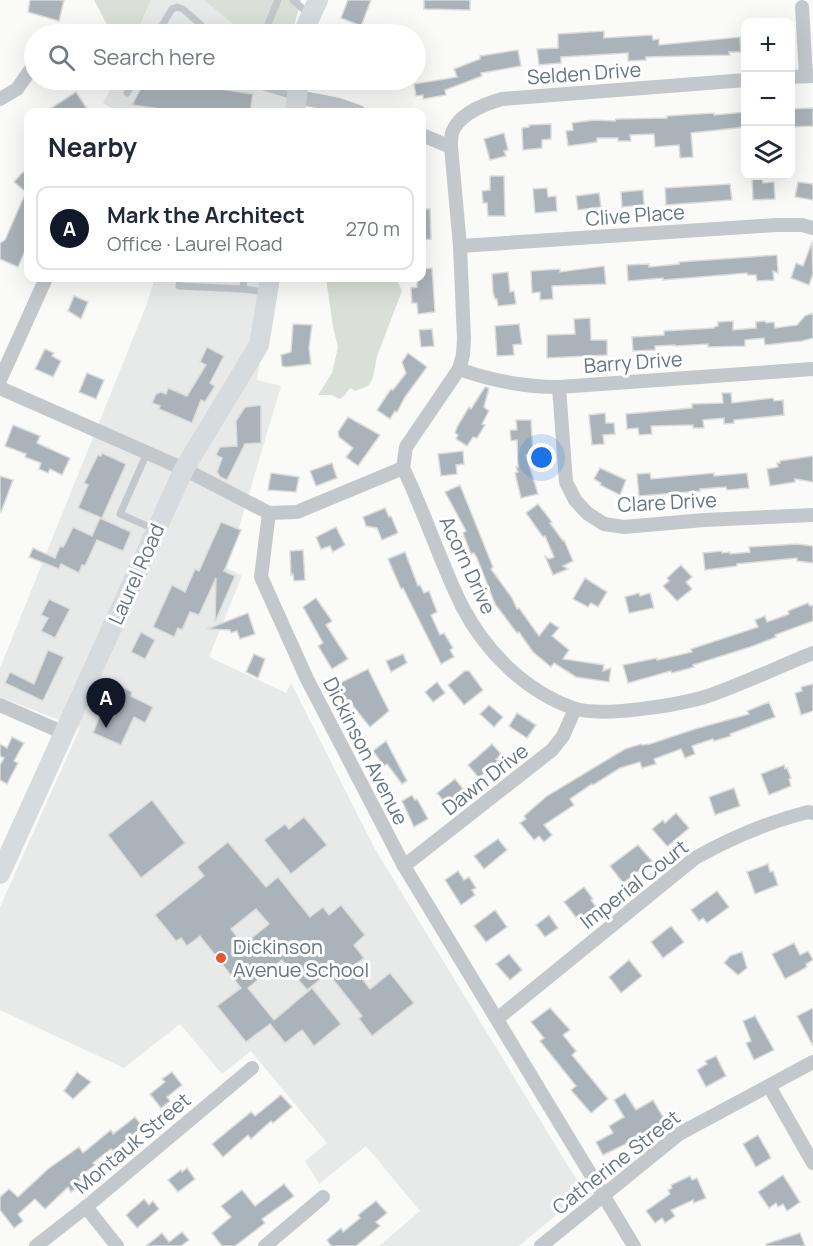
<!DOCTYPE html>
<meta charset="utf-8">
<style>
body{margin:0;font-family:Manrope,sans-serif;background:#f6f6f7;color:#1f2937}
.controls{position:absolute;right:18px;top:18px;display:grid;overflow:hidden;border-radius:12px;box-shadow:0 6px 24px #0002}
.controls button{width:54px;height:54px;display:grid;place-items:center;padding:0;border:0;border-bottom:2px solid #e0e1e3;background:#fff;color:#1f2937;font:30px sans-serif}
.you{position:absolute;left:542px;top:458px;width:21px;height:21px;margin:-15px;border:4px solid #fff;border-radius:50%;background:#1a73e8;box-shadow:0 0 0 9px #1a73e833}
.badge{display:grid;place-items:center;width:39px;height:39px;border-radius:50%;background:#111827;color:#fff;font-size:20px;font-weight:700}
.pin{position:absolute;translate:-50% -50px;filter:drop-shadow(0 2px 3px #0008)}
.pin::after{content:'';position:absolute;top:32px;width:21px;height:18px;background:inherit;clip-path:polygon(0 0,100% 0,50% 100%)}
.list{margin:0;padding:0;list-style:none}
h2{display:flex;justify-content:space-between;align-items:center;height:78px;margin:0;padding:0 24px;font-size:26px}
h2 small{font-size:20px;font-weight:400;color:#747a83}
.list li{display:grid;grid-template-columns:39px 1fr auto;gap:18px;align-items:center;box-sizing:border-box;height:84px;margin:0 12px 12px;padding:0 12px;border:2px solid #e0e1e3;border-radius:12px}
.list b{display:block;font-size:22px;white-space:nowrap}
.list p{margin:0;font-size:20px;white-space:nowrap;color:#747a83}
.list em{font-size:20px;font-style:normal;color:#747a83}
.icon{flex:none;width:33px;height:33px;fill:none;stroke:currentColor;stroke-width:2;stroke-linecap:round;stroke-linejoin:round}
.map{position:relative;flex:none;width:813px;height:1246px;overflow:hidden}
.search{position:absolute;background:#fff;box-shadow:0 6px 24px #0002;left:24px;top:24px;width:402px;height:66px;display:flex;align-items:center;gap:15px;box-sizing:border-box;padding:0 21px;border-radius:33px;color:#747a83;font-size:22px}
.panel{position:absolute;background:#fff;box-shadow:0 6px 24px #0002;left:24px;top:108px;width:402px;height:174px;border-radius:12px}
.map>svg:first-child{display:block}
</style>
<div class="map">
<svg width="813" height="1246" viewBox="0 0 813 1246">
<rect width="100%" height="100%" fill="#fafaf8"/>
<g fill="#e8e9e9">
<path d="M151,0H204L245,34H136Z"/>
<path d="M115,80H293L301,112H118L103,103Z"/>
<path d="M155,278H274L257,380L281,386L227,568L242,576L209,657L286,693L291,683L375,849L584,1192L519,1246H379L420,1211L366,1146L319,1184L305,1161L327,1143L251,1051L222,1074L180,1024L124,1068L0,1010V907L80,728L0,697V668L146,306Z"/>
</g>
<g fill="#dadfd7">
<path d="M94,0H151L136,34H112Z"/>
<path d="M204,0H301L292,34H245Z"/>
<path d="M326,278H396L402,291L377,356L373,378L368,386L355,391L350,388L344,396L340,399L331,395H318L332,373L338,347L333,327Z"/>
</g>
<g fill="#aab3b9" stroke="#dcdcda" stroke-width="1.5" fill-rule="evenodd">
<path d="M30,0H64L59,21L28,12Z"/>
<path d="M348,0H371L361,26L341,18Z"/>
<path d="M424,0H470V10L424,9Z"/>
<path d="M604,31V38L652,35L653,40L659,39V45L740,37L741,52H729L730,55L646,57V60L628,61V53L561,57V63L539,65L537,49L558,48V34Z"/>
<path d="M518,50L521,66L481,73L482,76L445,90L446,95L423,99V95L416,96L414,84L457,77L454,69L480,59V56Z"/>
<path d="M145,80H189L188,84L253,94L250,112H182L132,105Z"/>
<path d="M76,92L89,112H45Z"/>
<path d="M813,108V126L792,127L790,109Z"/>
<path d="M746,112V127L691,133L693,157L680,158L679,145L655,147L654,134L630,135L631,141H618V138H597V142L568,146L566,131L573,130L572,123L594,120L615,121L616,119L667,118V116L714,113V115Z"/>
<path d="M551,124V139L542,140V148L523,150L522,128L529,127V125Z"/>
<path d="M504,133L508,150L504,151L506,156L490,160L484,139Z"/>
<path d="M23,172L28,176V244L18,267L0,259V243L5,240L26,192L14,182Z"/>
<path d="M490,176H504L505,216H488L487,203H483L482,191L490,190Z"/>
<path d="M752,176H762L763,183L774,182L775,199L753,200Z"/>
<path d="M798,182L813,184V200L795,197Z"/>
<path d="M730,184L732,200L666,205L665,188Z"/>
<path d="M547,188L548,197L556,196L557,211L535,213L533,189Z"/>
<path d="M643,190L644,205L622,207L621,192Z"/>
<path d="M599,193L601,207L578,210L576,196Z"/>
<path d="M422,209H430L431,239L422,240Z"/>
<path d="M812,242L813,274L809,285L791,278L796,263L803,266Z"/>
<path d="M777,255L778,273L773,271L774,280L757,281L756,275H748L747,273L663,280V278L628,281L627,265L649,264V267L679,264V262Z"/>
<path d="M604,266L606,284L552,286L553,299L540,300V292L532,293L531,271L560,269V272Z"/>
<path d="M432,268L435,312L418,314L417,303H412L411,288L417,287V278H422V269Z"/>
<path d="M508,272L510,292L514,291L516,304L498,306L497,299H495L493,292L492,274Z"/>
<path d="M74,296L88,302L81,319L68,311Z"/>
<path d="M813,313V338L802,341L765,345L764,338L745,340V346L708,347V344L675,346V345L655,346V350L633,351L632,337L664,335V331L714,328V327L718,326V322L733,321V330L756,328V322L765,321L766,323L774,322L775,328L797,325L805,316Z"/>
<path d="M590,318L591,340H607V355L547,358V335L575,334L574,319Z"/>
<path d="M293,324L312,325L309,348L311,364L286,367L282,366L281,355L291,352Z"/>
<path d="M519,324L522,344L513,345L514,355L497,356L495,326Z"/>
<path d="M432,329L434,346L421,347L419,330Z"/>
<path d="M207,347L224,356L210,383L215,386L205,402L201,400L192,423L159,409L160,406L152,403L156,394L161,392L166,394L168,388L187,396L206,365L200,362Z"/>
<path d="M45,349L54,353L52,356L61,361L53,377L35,369Z"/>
<path d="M408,353L427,367L405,397L397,412L395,411L390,419L377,410L391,389L393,390L406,373L402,362Z"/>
<path d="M87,373L104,380L96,399L79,392Z"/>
<path d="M485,387L489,388L484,407L489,411L482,424L485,425L477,438L473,437L467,446L456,439L458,435L455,433L457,427L469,407L471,409Z"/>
<path d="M722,393H731L732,403L773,398L774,401L783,400L784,415L734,420V423L724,424V418L703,420L704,428H693V425L651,426L652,434L639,435L638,428L627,429L626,414L692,408V404L723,403Z"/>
<path d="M261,405V443L245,444L227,480L220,477L217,472L222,458L216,455L220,447L237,446L236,421L245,407Z"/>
<path d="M605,413L606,423H614L615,434L603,435L604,444L592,445L589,415Z"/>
<path d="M348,417L380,435L358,466L346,457L353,448L339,437L338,432Z"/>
<path d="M516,420H531L533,455H526L538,494L521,498L515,473L518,472L516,467H518L517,440L511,441L510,430H517Z"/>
<path d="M13,425L40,436L37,443L70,458L62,475L50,469L48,473L39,469L41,463L25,457L26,454L5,446Z"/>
<path d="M463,451L464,464L456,465L457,474L441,476L438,454Z"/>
<path d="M102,453L126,464L102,518L78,508L88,485L84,483L98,455L101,456Z"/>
<path d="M813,456V482L795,479V482L770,486L767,469L778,467L777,463H780V461Z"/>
<path d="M332,463L337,478L316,486L310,471Z"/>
<path d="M600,468L626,480L620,495L600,485L601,483L594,479Z"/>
<path d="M271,473L299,477L296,492L268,490Z"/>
<path d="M650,473L651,479L714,473V476L747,473L749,488L727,490L726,487L700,489V491L639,496L637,474Z"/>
<path d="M0,476L13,480L1,512L0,511Z"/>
<path d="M460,485L493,567L491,569L512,598L517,609L519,608L539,636L550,622L559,628L552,636L569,650L563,659L604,665L603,671L611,668L609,682L576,677L554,663L551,667L533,652L519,632L517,633L495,604L477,558L474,553L471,554L463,533L466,531L445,492Z"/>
<path d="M538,504L552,522L550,523L563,541L564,540L573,561L563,566L568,569L553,575L545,556L549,559L554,557L545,536L543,537L526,513Z"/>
<path d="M385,508L389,517L391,516L398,533L382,540L377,528L366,526L363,517Z"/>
<path d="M100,518L131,532L123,551L97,540L85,566L82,565L79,573L61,564L59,569L29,557L33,548L55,558L60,546L63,547L66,542L73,527L92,536Z"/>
<path d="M221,522L241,530L224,571L235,576L215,622L216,578L199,615L190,612L182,630L178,628L174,637L153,627L172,585L185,592L195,569L199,571Z"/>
<path d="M336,527L345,545L333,552L330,546L321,549L316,537Z"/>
<path d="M797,544L813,546V563L797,561V558L737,564V566L705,570L703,553L722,551V553L730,552V554L750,552L749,547Z"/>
<path d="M303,550L305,580L294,581L293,574L291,575L290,551Z"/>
<path d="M405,552L418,586L420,585L424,593L429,591L434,604L437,612L431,615L440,635L444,633L453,648L450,650L454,657L441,664L403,588L401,589L388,559Z"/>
<path d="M681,565L692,577L686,582L692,589L677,601L663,586L669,581L667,578Z"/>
<path d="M585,578L607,592L598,607L591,603L588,607L573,599Z"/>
<path d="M639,593L640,596L650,593L654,608L629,613L625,597Z"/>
<path d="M316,598L332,621L326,625L348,659L332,669L318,646L323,643L303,607Z"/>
<path d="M49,599L70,609L55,638L41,631L48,618L41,615Z"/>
<path d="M808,603L810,606L813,605V621L775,635L776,637L753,646L693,665L694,667L672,673L671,671L628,683L623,665L657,658V660L692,652L691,649L758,627L755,620L765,616L767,622L789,614L788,611Z"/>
<path d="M248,613L255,634L240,639L237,631L231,633L230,630L207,629Z"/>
<path d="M141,632L155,640L145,659L131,652Z"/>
<path d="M48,650L64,657L43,701L5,683L10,672L34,684Z"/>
<path d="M254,654L265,659L258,678L246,672Z"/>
<path d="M403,654L407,663L391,672L386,661Z"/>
<path d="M368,669L389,711L370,727L348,700L345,701L336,685Z"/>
<path d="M465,671H469L483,690L464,705L448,685Z"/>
<path d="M437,682L445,693L433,702L425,692Z"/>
<path d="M813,684V711L801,715L795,693L802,691L801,687Z"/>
<path d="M123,687L132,692L131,696L153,707L145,723L134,717L121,745L93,733L100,715L104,717L118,690L121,691Z"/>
<path d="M769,702L775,717L730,734L731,736L714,741L713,739L692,746L695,754L685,758L681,749L654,759L656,764L642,768L640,762L620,768L593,785L592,784L570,799L574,805L544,825L552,835L544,842L539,836L534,840L520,823L526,819L524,816L547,796L625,749L641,744L642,745L650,744L695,729L749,714L747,711Z"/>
<path d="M489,705L503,717L494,727L480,714Z"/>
<path d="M517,713L536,725L527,738L509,726Z"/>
<path d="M12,737L24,743L14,761L18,763L7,784L0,780V765L4,758L0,756V744L7,748Z"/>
<path d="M386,741L407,781L402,784L387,764L384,766L373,751Z"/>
<path d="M492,744L502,755L496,759L498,761L479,778L468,765Z"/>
<path d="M784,765L785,769L787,768L791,778L789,779L791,786L769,795L761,774Z"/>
<path d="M455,779L464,790L446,804L437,793Z"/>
<path d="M734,788L740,806L715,815L709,797Z"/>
<path d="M412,795L415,800L417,799L428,819L414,827L402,801Z"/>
<path d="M152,800L185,843L141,878L108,835Z"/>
<path d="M676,813L689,828L668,846L666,845L652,829L663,820L665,823Z"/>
<path d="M304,817L327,845L291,874L264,840L285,824L289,829Z"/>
<path d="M498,839L507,850L484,869L474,856Z"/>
<path d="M228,842L266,887L278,877L310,917L323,907L329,915L341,905L365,935L354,945L364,958L356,964L360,968L356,971L370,989L390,973L414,1003L372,1036L359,1019L362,1016L328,973L307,990L282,960L248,988L274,1020L312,988L341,1024L314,1046L302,1030L285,1043L270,1024L246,1042L217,1006L241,988L200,936L187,946L181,938L176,941L155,915L204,876L197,867ZM256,909L269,924L243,945L231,929Z"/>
<path d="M638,845L652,861L623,883L610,866Z"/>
<path d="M768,864L770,872L773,871L778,885L755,894L747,872Z"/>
<path d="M458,871L464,880L469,877L476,888L472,890L475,895L461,905L445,880Z"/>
<path d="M584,887L593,899L591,900L596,907L578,920L564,902Z"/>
<path d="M717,891L729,907L707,923L703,918L699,921L691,910Z"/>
<path d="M495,910L507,927L486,942L474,926Z"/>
<path d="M549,915L558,928L545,937L536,925Z"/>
<path d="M671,926L684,942L663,958L651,942Z"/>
<path d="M794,943L800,955L808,951L813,960L806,964L807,967L785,979L772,954Z"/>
<path d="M742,952L747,968L738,975L724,963L730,956Z"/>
<path d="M509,954L522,970L510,980L496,964Z"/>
<path d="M629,960L642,976L621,993L609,977Z"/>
<path d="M550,1008L570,1030L563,1035L576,1051L572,1055L608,1099L591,1113L571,1090L576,1086L540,1041L544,1038L531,1022Z"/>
<path d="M813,1008V1046L797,1016Z"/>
<path d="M755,1016L774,1050L754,1060L746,1043L751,1041L743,1021Z"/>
<path d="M716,1056L726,1076L706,1087L697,1070L707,1064L705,1061Z"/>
<path d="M77,1072L91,1082L73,1099L64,1091Z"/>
<path d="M172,1072L182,1085L167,1097L170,1101L161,1108L150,1094L165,1082L162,1079Z"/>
<path d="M625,1093L636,1110L653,1100L665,1120L632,1141L603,1155L596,1142L613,1133L609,1126L624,1117L614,1100Z"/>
<path d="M281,1095L292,1107L273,1123L271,1121L251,1139L248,1135L223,1157L212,1144L251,1112L255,1116Z"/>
<path d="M135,1117L143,1127L113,1151L111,1149L93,1163L95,1165L79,1177L82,1184L71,1192L68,1187L45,1209L35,1199L18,1214L23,1221L14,1228L0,1210V1197L9,1189L18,1197L48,1169L79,1147L83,1153L111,1130L113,1134Z"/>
<path d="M758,1135L771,1158L756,1167L743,1144Z"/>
<path d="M187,1168L195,1179L178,1192L168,1180L181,1170L182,1172Z"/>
<path d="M783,1175L800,1202L787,1211L783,1204L778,1207L776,1203L769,1208L758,1192Z"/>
<path d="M690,1176L692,1180L697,1178L706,1198L694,1203L693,1200L671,1210L675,1216L665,1223L662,1218L655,1223L646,1211L670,1194L668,1190L672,1188L671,1185Z"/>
<path d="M284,1184L294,1196L262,1219L265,1223L235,1246H222L212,1233L231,1217L221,1206L242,1190L255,1206Z"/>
<path d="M144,1199L149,1205L153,1201L159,1209L137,1228L126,1215Z"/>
<path d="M376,1201L387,1213L376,1222L380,1226L356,1246H331L327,1240L341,1228L343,1232L360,1218L358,1215Z"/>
<path d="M182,1232L189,1240L181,1246H146L162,1233L169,1242Z"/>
<path d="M800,1233L805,1246H767L766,1244Z"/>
</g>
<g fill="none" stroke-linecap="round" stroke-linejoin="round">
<g stroke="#c3c8cc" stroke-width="7">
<path d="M293,0L309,14"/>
<path d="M268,24L278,0"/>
<path d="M157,34L172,9L177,7L183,9L211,34"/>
<path d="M241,80L296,97"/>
<path d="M277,80L296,83"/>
<path d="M127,93L134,80"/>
<path d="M180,278L179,286L243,289"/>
<path d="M244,278L243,289L265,292"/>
<path d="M147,453L120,514L154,529"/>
</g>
<g stroke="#c3c8cc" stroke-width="14">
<path d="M802,7L806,76"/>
<path d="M790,77L813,76"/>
<path d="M297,97L339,105L359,112"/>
<path d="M0,99L17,89L34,65"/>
<path d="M451,147C451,143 451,137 452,133C459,113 485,104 502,99L746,80"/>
<path d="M460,246L776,225H802L813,228"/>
<path d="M459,369C492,381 523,387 559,387L813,369"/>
<path d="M0,380L46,278"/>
<path d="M559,387L566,482L575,500L587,513L604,524L624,527L704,520L813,515"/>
<path d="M0,388L184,469L269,513L261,577L307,679L404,866L634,1246"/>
<path d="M403,468C425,513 440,562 462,606C485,651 525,691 573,708C601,718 679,705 708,696C743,684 778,667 813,653"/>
<path d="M403,468L406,447L459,369L463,355L464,339L460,246L451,147L422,135"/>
<path d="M269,513L297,512L403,468"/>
<path d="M0,705L64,733"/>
<path d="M404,866L552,750L563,736L575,709"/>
<path d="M497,1019L695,858C731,838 768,822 808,812L813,813"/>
<path d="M769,1086L813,1163"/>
<path d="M86,1207L117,1246"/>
<path d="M36,1246L86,1207L252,1068"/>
<path d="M265,1246L323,1197"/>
<path d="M541,1246L679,1134L813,1062"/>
</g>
<g stroke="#d6dbdf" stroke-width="20">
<path d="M305,34L306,26L318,0"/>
<path d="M295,112L299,80"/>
<path d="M0,874L184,469L259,345L270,278"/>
</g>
</g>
<circle fill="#e4572e" stroke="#fff" stroke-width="2" cx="221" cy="958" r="6"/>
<g text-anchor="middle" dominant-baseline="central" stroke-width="6" stroke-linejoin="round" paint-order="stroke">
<g font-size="20" fill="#657683" stroke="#fff">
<text transform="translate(584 73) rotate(-4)">Selden Drive</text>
<text transform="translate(635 215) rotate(-4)">Clive Place</text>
<text transform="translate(633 362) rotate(-4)">Barry Drive</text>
<text transform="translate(667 502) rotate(-3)">Clare Drive</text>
<text transform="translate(468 565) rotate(65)">Acorn Drive</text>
<text transform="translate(136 574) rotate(-66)">Laurel Road</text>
<text transform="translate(366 751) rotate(63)">Dickinson Avenue</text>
<text transform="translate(485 779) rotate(-38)">Dawn Drive</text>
<text transform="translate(634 884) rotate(-38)">Imperial Court</text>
<text transform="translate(132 1143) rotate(-40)">Montauk Street</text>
<text transform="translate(616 1162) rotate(-38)">Catherine Street</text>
</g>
<g font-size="20" fill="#657683" stroke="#fff" text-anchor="start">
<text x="233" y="946">Dickinson<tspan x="233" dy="23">Avenue School</tspan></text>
</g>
</g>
</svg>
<div class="controls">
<button>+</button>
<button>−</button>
<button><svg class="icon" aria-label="layers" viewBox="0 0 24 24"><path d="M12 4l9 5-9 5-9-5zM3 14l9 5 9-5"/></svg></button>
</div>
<div class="you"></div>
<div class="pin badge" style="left:106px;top:728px">A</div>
<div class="search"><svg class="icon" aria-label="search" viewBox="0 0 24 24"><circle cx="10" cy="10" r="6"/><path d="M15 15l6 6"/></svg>Search here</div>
<section class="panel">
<h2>Nearby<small></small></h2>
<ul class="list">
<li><span class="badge">A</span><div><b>Mark the Architect</b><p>Office · Laurel Road</p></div><em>270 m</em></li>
</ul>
</section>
</div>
